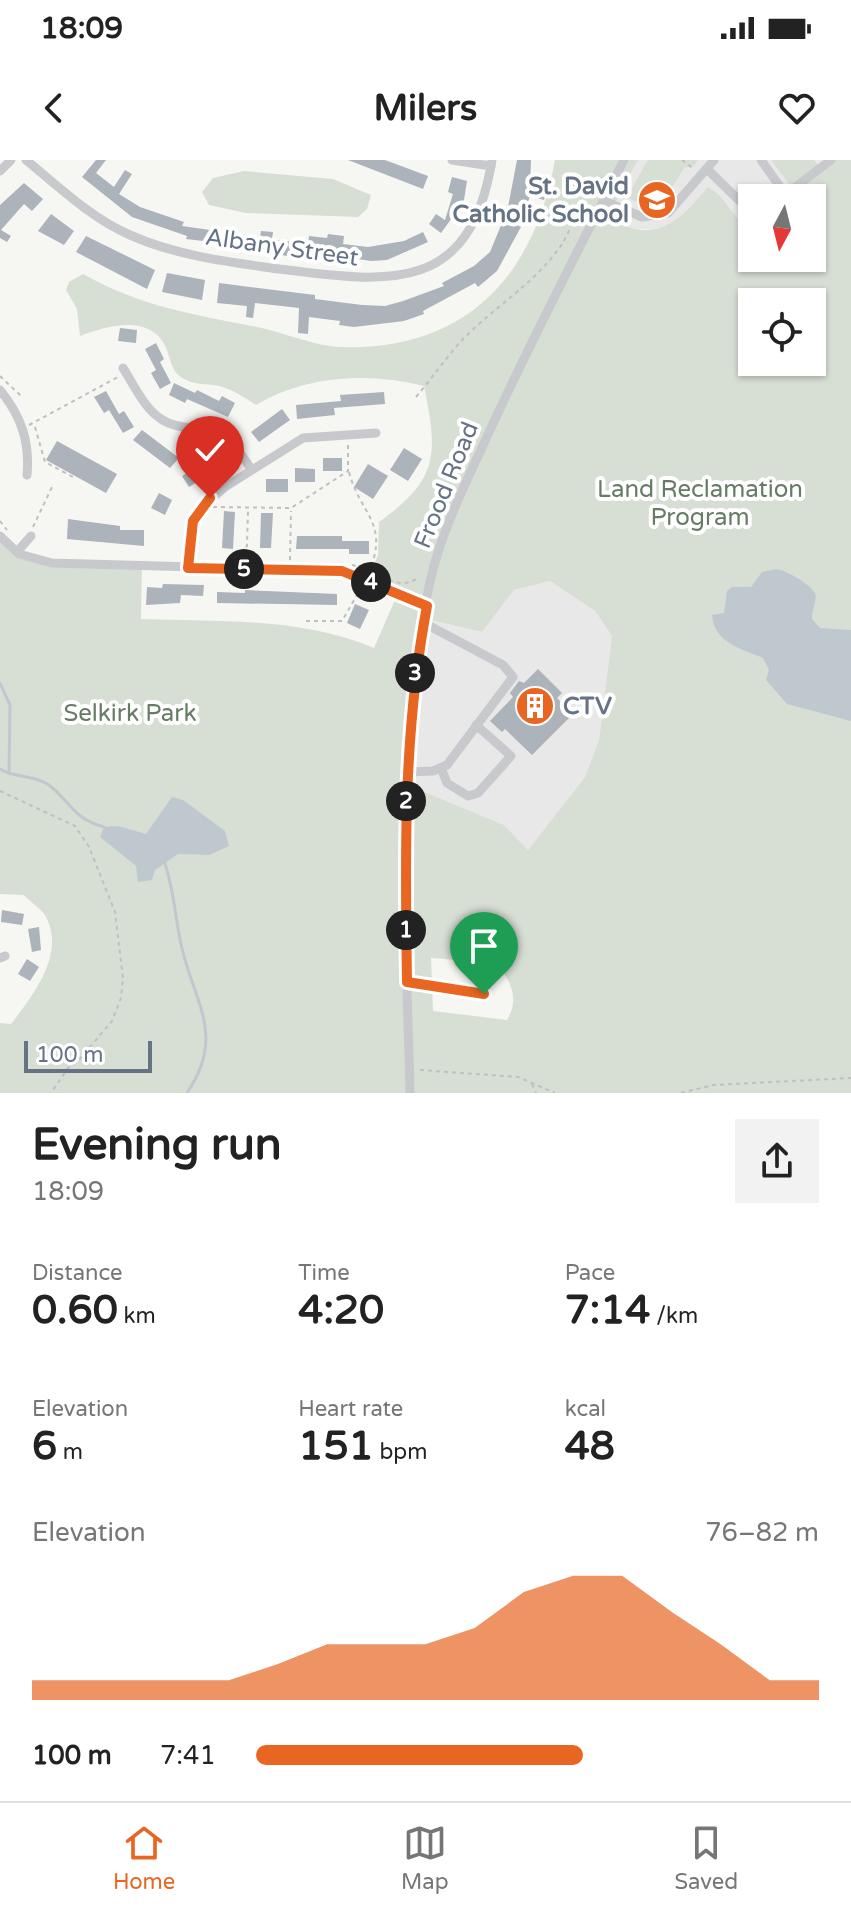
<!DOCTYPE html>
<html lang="en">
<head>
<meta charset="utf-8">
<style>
	:root { --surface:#fff; --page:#f2f2f2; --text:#222; --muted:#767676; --line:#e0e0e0; --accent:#e86622 }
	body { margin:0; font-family:"Varela Round",sans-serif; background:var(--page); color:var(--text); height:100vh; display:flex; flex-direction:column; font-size:30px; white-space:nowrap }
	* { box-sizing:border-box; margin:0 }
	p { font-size:26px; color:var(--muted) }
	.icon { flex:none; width:44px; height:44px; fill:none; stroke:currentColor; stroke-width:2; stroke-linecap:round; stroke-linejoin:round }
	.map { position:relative; height:933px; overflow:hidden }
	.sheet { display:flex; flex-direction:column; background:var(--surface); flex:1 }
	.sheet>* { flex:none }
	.needle { width:52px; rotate:187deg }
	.tools { position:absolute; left:738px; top:24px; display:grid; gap:16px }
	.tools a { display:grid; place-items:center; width:88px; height:88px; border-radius:0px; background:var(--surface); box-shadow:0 2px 6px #0004; font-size:40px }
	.scale { position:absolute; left:24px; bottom:20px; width:128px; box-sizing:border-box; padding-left:8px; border:4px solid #657385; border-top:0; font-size:22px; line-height:28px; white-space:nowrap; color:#657385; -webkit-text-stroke:6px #fff; paint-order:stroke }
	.pin { position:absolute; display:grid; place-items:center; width:68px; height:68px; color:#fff; margin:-82px -34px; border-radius:50% 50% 50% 0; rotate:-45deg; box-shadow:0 0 8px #0007 }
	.pin .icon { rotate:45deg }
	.km { position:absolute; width:40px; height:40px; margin:-20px; border-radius:50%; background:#222; color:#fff; font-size:22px; line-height:40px; text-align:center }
	.round { display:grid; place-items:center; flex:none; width:84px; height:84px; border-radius:0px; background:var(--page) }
	.overview { display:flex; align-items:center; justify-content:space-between; height:136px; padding:0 32px }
	h1 { font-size:44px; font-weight:700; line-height:60px }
	.metrics { display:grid; grid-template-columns:repeat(3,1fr); gap:12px; height:136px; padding:8px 32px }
	.metrics div { display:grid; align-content:center }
	.metrics b { font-size:40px; font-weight:700 }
	.metrics small { font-size:22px; font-weight:400 }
	.metrics p { font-size:22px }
	.chart { height:224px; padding:16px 32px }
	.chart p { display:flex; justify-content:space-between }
	.chart svg { width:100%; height:144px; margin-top:8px; fill:var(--accent); opacity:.7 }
	ul { padding:0 32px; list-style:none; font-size:26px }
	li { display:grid; grid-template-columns:128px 96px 1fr; align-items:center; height:60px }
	li i { height:20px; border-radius:10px; background:var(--accent) }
	.status { display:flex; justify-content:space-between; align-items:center; height:56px; padding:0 40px; background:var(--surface); direction:ltr }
	.status svg { height:22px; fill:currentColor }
	header { display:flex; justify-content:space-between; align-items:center; height:104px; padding:0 32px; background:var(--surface); font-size:36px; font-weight:700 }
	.menu { display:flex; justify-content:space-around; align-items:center; height:112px; border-top:2px solid var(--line); background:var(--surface); font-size:22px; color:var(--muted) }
	.menu a { display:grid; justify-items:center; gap:4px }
	.menu .selected { color:var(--accent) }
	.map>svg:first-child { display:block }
</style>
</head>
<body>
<div class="status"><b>18:09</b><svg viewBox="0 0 49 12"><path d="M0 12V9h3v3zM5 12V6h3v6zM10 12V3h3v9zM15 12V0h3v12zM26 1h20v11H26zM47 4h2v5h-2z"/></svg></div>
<header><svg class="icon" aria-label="back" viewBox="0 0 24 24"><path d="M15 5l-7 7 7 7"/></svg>Milers<svg class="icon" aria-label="heart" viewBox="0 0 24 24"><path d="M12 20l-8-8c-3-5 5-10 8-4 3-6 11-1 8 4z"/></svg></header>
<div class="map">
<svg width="851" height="933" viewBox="0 0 851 933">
	<rect width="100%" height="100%" fill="#f6f7f3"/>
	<!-- built -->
	<g fill="#e7e8e7">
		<path d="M638 0H851L812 38H752V77L708 28 676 63 661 70 630 68 607 58Z"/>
		<path d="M550 421 595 451 612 476 599 580 585 617 528 690 504 665 407 626 410 550 426 459 482 472 514 430Z"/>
	</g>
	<!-- green -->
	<g fill="#d7ded4" fill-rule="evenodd">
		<path d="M555 0H638L607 58C656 84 676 65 708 27L719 35 752 77V98H812V38H798L795 31 835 0H851V933H0V863L11 864C32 837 66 794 46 757 42 749 30 742 24 735L0 734V376L33 400 142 406 141 459C220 462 300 457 374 488L398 433 368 420 378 395 379 362C439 319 438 295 424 226 369 212 306 215 256 245 246 238 234 231 223 227 211 223 197 226 186 220 171 212 172 204 167 190 153 153 108 165 80 176L77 149 66 130 69 122 83 114C142 147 192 154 257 167 282 172 315 186 340 187 464 191 534 118 555 0ZM752 142H812V202H752ZM550 421 595 451 612 476 599 580 585 617 528 690 504 665 407 625 417 506 426 459 482 472 514 430ZM431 798 498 803C511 824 520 838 507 860L433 851Z"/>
		<path d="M648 0H698L694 6 684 8C668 33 660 56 627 37Z"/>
		<path d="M771 0H814L818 5 790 25Z"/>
		<path d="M244 11 333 19 371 35 367 49 358 57 246 53 209 45 202 32 213 18Z"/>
	</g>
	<!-- water -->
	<g fill="#bfc8cf">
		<path d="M776 409C786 410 810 424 815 433 818 439 811 451 812 459L820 468 851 470V561L787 544 766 520 769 510 763 498C742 489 714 483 712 455L724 453 727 431 732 427H751L762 412Z"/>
		<path d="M172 637 183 640 225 671 229 686 209 695 178 694 155 710 152 720 138 722 136 706 100 677 104 667 118 666 146 674Z"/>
	</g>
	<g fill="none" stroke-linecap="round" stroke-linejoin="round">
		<!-- stream -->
		<g stroke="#bfc8cf" stroke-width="3">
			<path d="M0 523 10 545 9 613"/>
			<path d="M0 609C16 619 33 614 49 625 72 643 72 658 104 667"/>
			<path d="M165 704C174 730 175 757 181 784 193 842 227 874 187 933"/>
		</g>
	</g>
	<!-- building -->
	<g fill="#acb3ba">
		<path d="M96 0H106L96 13 114 27 125 10 132 14 119 34 140 47 184 62 182 66 260 77 261 71 273 72 272 79 308 84 309 76 327 78 328 74 344 76 343 84 368 87 404 81 423 72 428 82 387 100 371 101 319 93H298V97L280 95 281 90 186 79 187 76 132 57 82 17Z"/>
		<path d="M348 0H385L428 16 423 29Z"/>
		<path d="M517 0H531L530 28 546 32 544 40 530 36 525 52 508 47Z"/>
		<path d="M452 17 467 21 464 40 459 57 454 55 441 73 429 64 436 54 445 60 453 34 448 32Z"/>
		<path d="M24 23 43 39 32 51 24 44 1 70 11 76 7 82 0 78V45Z"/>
		<path d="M51 54 74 71 64 85 38 71Z"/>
		<path d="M504 58 521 67 497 111 478 127 475 123 423 151 424 154 404 161 354 167 339 165 340 161 309 157 308 174 298 173 299 148 255 143 253 158 246 157 247 146 217 143 219 123 315 135V139L362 145 385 146 403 141 444 126 442 123 474 106 490 92Z"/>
		<path d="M86 76 155 110 147 129 76 92Z"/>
		<path d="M167 113 205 120 202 140 162 132Z"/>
		<path d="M120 168 137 170 136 183 118 181Z"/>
		<path d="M156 183 164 199 160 202 171 223 160 229 151 213 156 210 145 189Z"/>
		<path d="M174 223 195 233 197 230 219 241 222 236 235 243 228 257 187 239 185 243 169 235Z"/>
		<path d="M106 231 119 254 124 251 134 267 123 273 109 250 104 253 94 237Z"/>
		<path d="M384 232 385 244 334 248 335 255 297 259 296 245 341 241 340 235Z"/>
		<path d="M282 249 290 260 259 282 251 272Z"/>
		<path d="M142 270 179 298 170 308 133 280Z"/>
		<path d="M57 281 117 314 106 333 46 300Z"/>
		<path d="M404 288 422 299 408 321 390 310Z"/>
		<rect x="323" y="298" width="19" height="13"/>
		<path d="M368 304 388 316 373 339 354 327Z"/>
		<path d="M199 306 206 316 189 327 182 316Z"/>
		<path d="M295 308 315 309V322H295Z"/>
		<rect x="266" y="319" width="22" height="13"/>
		<path d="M159 333 172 340 165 355 151 348Z"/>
		<path d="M224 351 235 352 233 389 222 388Z"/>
		<path d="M261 353H273L271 388H260Z"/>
		<path d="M68 359 120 366V370H144V386L67 379Z"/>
		<path d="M297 376H342V381H369V394H349V389H296Z"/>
		<path d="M163 424 204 425 203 436 181 435 180 443 146 445 147 427 162 428Z"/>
		<path d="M245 430 337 434V445L217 443V432L245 433Z"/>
		<path d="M355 444 369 450 360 469 347 463Z"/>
		<path d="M538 509 562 533 557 538 573 554 532 595 505 569 502 572 490 561 513 537 510 533 519 521 524 523Z"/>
		<path d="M2 750 24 754 22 765 1 762Z"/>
		<path d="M39 767 41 790 32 792 28 769Z"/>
		<path d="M27 799 39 807 30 821 18 814Z"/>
	</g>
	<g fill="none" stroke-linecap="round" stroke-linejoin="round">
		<!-- path -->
		<g stroke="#bec0c2" stroke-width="2" stroke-dasharray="4 4" stroke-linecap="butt">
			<path d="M682 0 694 9"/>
			<path d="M0 216 21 236"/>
			<path d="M416 237C432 218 446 198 462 180 494 147 533 125 560 87 574 68 582 24 605 17"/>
			<path d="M29 265 118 217"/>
			<path d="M35 267 45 302 73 317"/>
			<path d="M349 312C359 352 389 363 370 409"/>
			<path d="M213 347 291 348 348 311V284"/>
			<path d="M0 361 7 370"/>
			<path d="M33 367 52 327"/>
			<path d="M235 399 247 386 248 350"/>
			<path d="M290 400 291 351"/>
			<path d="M352 405C373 410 402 435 419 416"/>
			<path d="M306 461H342L361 428"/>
			<path d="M0 631 75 666 89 687 115 752 123 818 121 838 112 861 78 901 68 908 51 933"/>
			<path d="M420 910 518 917 555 933"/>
			<path d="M532 924 536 933"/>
			<path d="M681 933 713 925 851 918"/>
		</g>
		<!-- minor -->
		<g stroke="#c7c9cd" stroke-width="9">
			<path d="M26 0C59 27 91 58 130 75 177 96 229 102 279 109 390 123 470 135 492 0"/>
			<path d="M452 0 491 6"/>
			<path d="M761 0 788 38"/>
			<path d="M707 9 752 53"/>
			<path d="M0 11 11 0"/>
			<path d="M786 34 831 0"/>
			<path d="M604 41 642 57 668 53 714 0"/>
			<path d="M123 208C134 225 144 248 161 259 180 272 204 264 222 275 235 283 243 297 251 309"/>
			<path d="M0 230C21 256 30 281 27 315"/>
			<path d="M0 376 19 394 52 403 342 411 427 446"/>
			<path d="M17 392 31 376"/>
			<path d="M188 408 193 361 201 347 225 327 303 278 376 273"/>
			<path d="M441 608 447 623 468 636 478 633 511 596 476 565"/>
			<path d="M407 612 433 611 447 605 513 517 503 505 424 463"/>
			<path d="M0 798 5 796"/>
			<path d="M407 822 484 834"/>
			<path d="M410 933C406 763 393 589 430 422 441 372 464 327 485 281 528 186 577 93 624 0"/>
		</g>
	</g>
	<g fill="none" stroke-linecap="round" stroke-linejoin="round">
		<!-- route casing -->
		<g stroke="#fff" stroke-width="16">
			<path id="route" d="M210 338 193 361 188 408 342 411 427 446C403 573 405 694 407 822L484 834"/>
		</g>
		<!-- route -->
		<use href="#route" stroke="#e86622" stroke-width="10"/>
	</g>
	<!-- icons -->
	<defs>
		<g id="school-disc" transform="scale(2)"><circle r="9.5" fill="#e86622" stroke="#fff"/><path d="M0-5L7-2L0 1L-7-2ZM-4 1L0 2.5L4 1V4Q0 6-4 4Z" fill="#fff"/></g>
		<g id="building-disc" transform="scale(2)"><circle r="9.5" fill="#e86622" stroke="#fff"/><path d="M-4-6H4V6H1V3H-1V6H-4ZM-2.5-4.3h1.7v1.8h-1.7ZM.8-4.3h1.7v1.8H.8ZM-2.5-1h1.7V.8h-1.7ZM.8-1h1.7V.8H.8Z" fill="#fff"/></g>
	</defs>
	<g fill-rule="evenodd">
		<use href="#school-disc" x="657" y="40"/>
		<use href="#building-disc" x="535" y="546"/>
	</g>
	<g text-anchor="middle" stroke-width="8" stroke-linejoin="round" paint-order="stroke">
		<!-- poi labels -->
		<g font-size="24" font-weight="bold" fill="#657385" stroke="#fff" text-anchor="end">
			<text x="629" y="34">St. David<tspan x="629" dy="28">Catholic School</tspan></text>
			<text x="563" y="554" text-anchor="start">CTV</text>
		</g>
		<!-- street labels -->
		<g font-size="24" fill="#657385" stroke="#fff">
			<text transform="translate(282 87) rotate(8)" y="8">Albany Street</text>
			<text transform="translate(446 325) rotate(-68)" y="8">Frood Road</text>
		</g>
		<!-- park labels -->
		<g font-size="24" fill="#667c64" stroke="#fff">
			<text x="700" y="337">Land Reclamation<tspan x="700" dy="28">Program</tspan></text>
			<text x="130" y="561">Selkirk Park</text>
		</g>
	</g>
</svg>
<div class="tools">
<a><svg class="needle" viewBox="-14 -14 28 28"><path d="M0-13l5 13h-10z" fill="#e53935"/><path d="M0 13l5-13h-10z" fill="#767676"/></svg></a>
<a><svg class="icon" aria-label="locate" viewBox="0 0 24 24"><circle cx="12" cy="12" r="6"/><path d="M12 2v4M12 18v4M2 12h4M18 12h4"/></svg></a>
</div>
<div class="scale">100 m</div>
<div class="pin" style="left:484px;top:834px;background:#1e9e55"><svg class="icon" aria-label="arrive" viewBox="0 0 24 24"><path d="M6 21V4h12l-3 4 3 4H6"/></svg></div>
<div class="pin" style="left:210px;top:338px;background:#d93025"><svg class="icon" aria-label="check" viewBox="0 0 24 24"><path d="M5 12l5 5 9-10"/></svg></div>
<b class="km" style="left:406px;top:770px">1</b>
<b class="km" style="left:406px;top:641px">2</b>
<b class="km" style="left:415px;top:513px">3</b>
<b class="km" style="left:371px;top:422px">4</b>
<b class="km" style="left:244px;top:409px">5</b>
</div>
<section class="sheet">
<div class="overview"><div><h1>Evening run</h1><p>18:09</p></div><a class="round"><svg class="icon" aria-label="share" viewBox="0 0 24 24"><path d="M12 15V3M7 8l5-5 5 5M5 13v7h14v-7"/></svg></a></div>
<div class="metrics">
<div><p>Distance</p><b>0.60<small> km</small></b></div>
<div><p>Time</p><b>4:20</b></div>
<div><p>Pace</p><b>7:14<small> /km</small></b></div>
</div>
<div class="metrics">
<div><p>Elevation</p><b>6<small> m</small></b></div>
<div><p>Heart rate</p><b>151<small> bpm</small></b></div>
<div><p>kcal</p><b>48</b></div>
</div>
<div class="chart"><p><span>Elevation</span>76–82 m</p>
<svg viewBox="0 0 160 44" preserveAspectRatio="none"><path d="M0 44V38L10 38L20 38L30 38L40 38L50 33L60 27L70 27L80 27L90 22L100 11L110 6L120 6L130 17L140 27L150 38L160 38V44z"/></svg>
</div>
<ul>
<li><b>100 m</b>7:41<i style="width:58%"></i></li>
</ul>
</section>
<nav class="menu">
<a class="selected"><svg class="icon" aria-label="home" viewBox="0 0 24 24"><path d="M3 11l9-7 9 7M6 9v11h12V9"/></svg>Home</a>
<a><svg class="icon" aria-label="map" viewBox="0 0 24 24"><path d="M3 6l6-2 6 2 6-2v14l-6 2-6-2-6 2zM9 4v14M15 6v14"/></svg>Map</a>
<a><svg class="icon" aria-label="saved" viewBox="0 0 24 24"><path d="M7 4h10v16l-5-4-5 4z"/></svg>Saved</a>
</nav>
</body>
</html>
